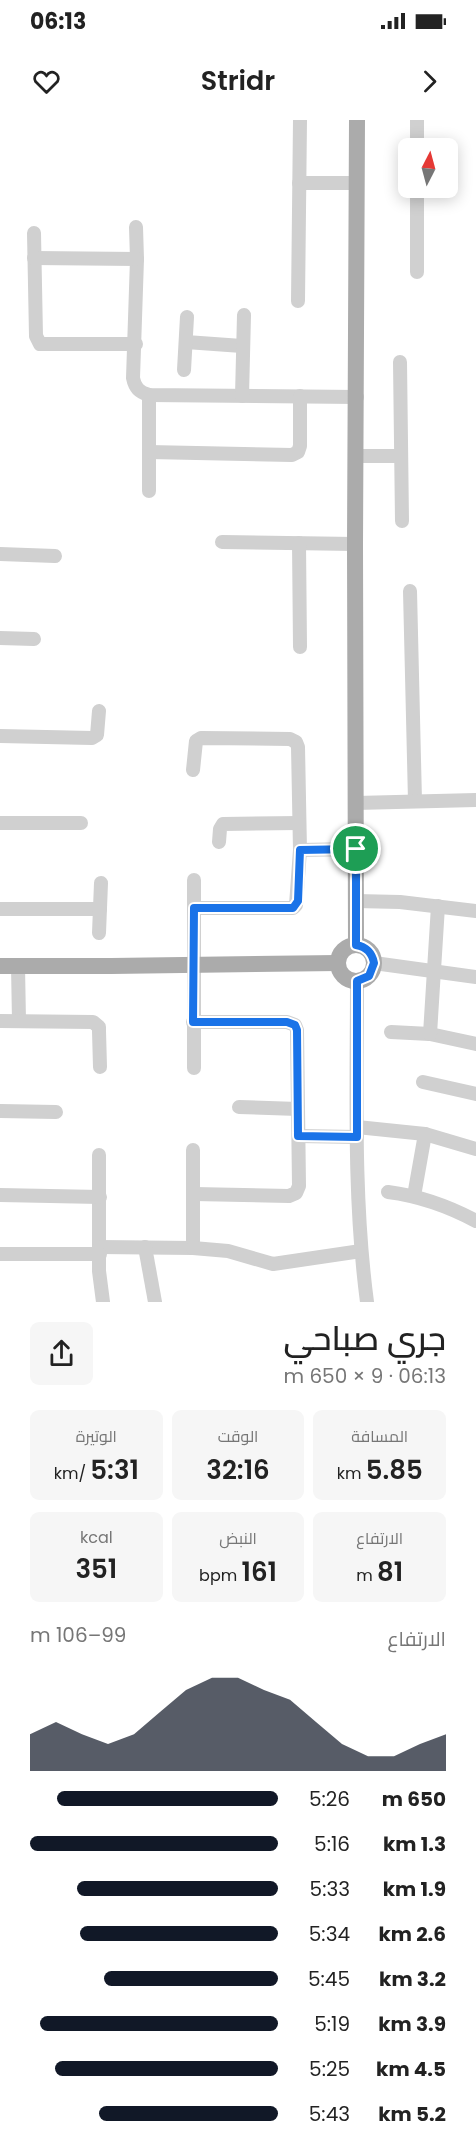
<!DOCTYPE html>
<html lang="ar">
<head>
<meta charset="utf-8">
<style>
	:root { --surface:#fff; --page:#f6f6f6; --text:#222; --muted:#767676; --accent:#111827 }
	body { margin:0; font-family:Poppins,Cairo,sans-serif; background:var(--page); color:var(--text); direction:rtl; height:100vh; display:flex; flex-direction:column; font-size:22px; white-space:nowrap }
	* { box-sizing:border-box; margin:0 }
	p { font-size:20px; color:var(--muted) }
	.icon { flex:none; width:33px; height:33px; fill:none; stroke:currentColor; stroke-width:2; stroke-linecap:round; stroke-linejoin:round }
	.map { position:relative; height:1182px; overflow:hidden; direction:ltr }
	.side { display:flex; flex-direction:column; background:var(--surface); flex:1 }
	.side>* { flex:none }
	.needle { width:39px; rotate:6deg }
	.tools { position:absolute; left:398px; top:18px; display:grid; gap:12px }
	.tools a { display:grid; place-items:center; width:60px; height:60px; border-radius:9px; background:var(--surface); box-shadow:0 3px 15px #0003; font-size:30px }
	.pin { position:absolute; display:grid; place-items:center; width:51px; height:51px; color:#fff; margin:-26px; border:3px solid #fff; border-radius:50%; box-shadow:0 2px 6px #0007 }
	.round { display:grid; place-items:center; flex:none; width:63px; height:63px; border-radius:9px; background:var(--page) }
	.head { display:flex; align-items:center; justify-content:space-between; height:102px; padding:0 30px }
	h1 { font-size:33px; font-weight:600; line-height:45px }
	.stats { display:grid; grid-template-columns:repeat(3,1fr); gap:9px; height:102px; padding:6px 30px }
	.stats div { display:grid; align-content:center; border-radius:9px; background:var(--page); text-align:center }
	.stats b { font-size:26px; font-weight:600 }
	.stats small { font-size:16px; font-weight:400 }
	.stats p { font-size:16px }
	.chart { height:168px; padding:12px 30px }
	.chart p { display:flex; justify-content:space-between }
	.chart svg { width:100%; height:108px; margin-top:6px; fill:var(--accent); opacity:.7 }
	ul { padding:0 30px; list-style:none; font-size:20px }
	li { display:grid; grid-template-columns:96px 72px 1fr; align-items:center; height:45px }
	li i { height:15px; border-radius:8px; background:var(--accent) }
	.status { display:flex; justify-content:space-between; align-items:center; height:42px; padding:0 30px; background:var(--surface); direction:ltr }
	.status svg { height:16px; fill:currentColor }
	header { display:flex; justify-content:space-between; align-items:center; height:78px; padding:0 30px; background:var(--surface); font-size:27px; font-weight:600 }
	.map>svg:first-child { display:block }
</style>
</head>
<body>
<div class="status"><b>06:13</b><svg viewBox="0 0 49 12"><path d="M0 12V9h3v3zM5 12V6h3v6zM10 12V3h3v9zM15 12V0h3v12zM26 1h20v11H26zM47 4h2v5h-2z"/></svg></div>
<header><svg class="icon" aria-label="forward" viewBox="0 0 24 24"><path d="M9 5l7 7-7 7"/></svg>Stridr<svg class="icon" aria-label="heart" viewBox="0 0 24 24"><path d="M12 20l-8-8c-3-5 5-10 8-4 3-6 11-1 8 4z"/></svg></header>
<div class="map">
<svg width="476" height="1182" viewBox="0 0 476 1182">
	<rect width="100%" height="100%" fill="#fff"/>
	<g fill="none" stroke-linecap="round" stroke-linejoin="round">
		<!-- minor -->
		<g stroke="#d0d0d0" stroke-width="14">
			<path d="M417 28V0"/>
			<path d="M299 63H357"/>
			<path d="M136 107 137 139 133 258C135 268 139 272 149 275L357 277"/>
			<path d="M34 113 36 216 40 224H136"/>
			<path d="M34 138 137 139"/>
			<path d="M417 152V68"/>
			<path d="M298 181 300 0"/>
			<path d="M186 222 242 226"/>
			<path d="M400 242 402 401"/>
			<path d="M184 250 187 197"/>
			<path d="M149 275V371"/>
			<path d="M242 276 244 195"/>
			<path d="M149 332 292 335 298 332 300 326V276"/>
			<path d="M356 336H401"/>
			<path d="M222 422 355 424"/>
			<path d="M299 423 300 527"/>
			<path d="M0 434 55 436"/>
			<path d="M410 471 415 681"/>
			<path d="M0 518 34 519"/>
			<path d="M0 616 92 618 97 615 99 591"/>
			<path d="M193 650 196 621 201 618 290 619 296 622 298 627 300 730 296 785 293 788H194"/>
			<path d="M356 683 476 680"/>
			<path d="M0 703H81"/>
			<path d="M219 722 220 709 223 704 299 703"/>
			<path d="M300 730 356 729"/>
			<path d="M194 760V948"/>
			<path d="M356 781 400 782 476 791"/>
			<path d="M0 789H100"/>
			<path d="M99 813 101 763"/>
			<path d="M374 843 476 857"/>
			<path d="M18 846 19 901"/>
			<path d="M357 861C357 968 353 1076 367 1182"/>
			<path d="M0 901 93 902 99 907V911L100 947"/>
			<path d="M193 902H287L295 905 297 910 299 1066 296 1073 289 1076 194 1074"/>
			<path d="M391 912 430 914 476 924"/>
			<path d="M430 914 438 786"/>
			<path d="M423 962 476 974"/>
			<path d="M239 987 298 989"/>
			<path d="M0 991 56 992"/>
			<path d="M357 1007 425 1014 476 1029"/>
			<path d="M299 1016 357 1017"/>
			<path d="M99 1035V1151L103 1182"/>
			<path d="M388 1072C420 1076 448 1086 476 1101"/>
			<path d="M0 1075 100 1077"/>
			<path d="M414 1076 425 1014"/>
			<path d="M100 1127 193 1128V1030"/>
			<path d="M145 1127 155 1182"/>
			<path d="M193 1128 228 1131 273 1144 361 1131"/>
			<path d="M0 1134H100"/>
		</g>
		<!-- major -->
		<g stroke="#ababab" stroke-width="16">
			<path d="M356 825 355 424 357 0"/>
			<circle cx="356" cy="843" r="18"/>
			<path d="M0 846H111L338 843"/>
		</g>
	</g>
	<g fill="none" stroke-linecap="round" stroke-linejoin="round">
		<!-- route casing -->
		<g stroke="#fff" stroke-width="12">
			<path id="route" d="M356 729V825C367 827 372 833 374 843L369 856 357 861V1017L298 1016 297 910 295 905 287 902H193L194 788H293L298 781 300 730Z"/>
		</g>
		<!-- route -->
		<use href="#route" stroke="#1a73e8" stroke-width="8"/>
	</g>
</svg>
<div class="tools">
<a><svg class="needle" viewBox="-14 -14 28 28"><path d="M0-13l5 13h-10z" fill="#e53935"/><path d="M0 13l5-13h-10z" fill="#767676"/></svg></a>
</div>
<div class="pin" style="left:356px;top:729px;background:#1e9e55"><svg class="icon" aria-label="arrive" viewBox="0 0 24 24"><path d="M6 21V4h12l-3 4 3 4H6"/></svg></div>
</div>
<section class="side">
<div class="head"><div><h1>جري صباحي</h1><p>06:13 · 9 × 650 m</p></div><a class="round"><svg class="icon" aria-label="share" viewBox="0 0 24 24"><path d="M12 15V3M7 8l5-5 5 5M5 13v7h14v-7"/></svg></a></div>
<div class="stats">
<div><p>المسافة</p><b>5.85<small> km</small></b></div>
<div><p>الوقت</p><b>32:16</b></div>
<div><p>الوتيرة</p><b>5:31<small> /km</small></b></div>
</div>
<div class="stats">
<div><p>الارتفاع</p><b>81<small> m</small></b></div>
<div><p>النبض</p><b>161<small> bpm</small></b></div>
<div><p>kcal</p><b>351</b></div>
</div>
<div class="chart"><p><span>الارتفاع</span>99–106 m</p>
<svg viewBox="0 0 160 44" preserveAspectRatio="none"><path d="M0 44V29L10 24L20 29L30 33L40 29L50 20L60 11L70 6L80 6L90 11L100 15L110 24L120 33L130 38L140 38L150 33L160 29V44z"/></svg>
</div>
<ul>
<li><b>650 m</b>5:26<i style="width:89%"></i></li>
<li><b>1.3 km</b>5:16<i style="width:100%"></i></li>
<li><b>1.9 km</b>5:33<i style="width:81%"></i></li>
<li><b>2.6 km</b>5:34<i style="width:80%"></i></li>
<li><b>3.2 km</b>5:45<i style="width:70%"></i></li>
<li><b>3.9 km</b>5:19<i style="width:96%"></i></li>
<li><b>4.5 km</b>5:25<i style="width:90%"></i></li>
<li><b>5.2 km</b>5:43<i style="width:72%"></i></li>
</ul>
</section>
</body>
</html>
